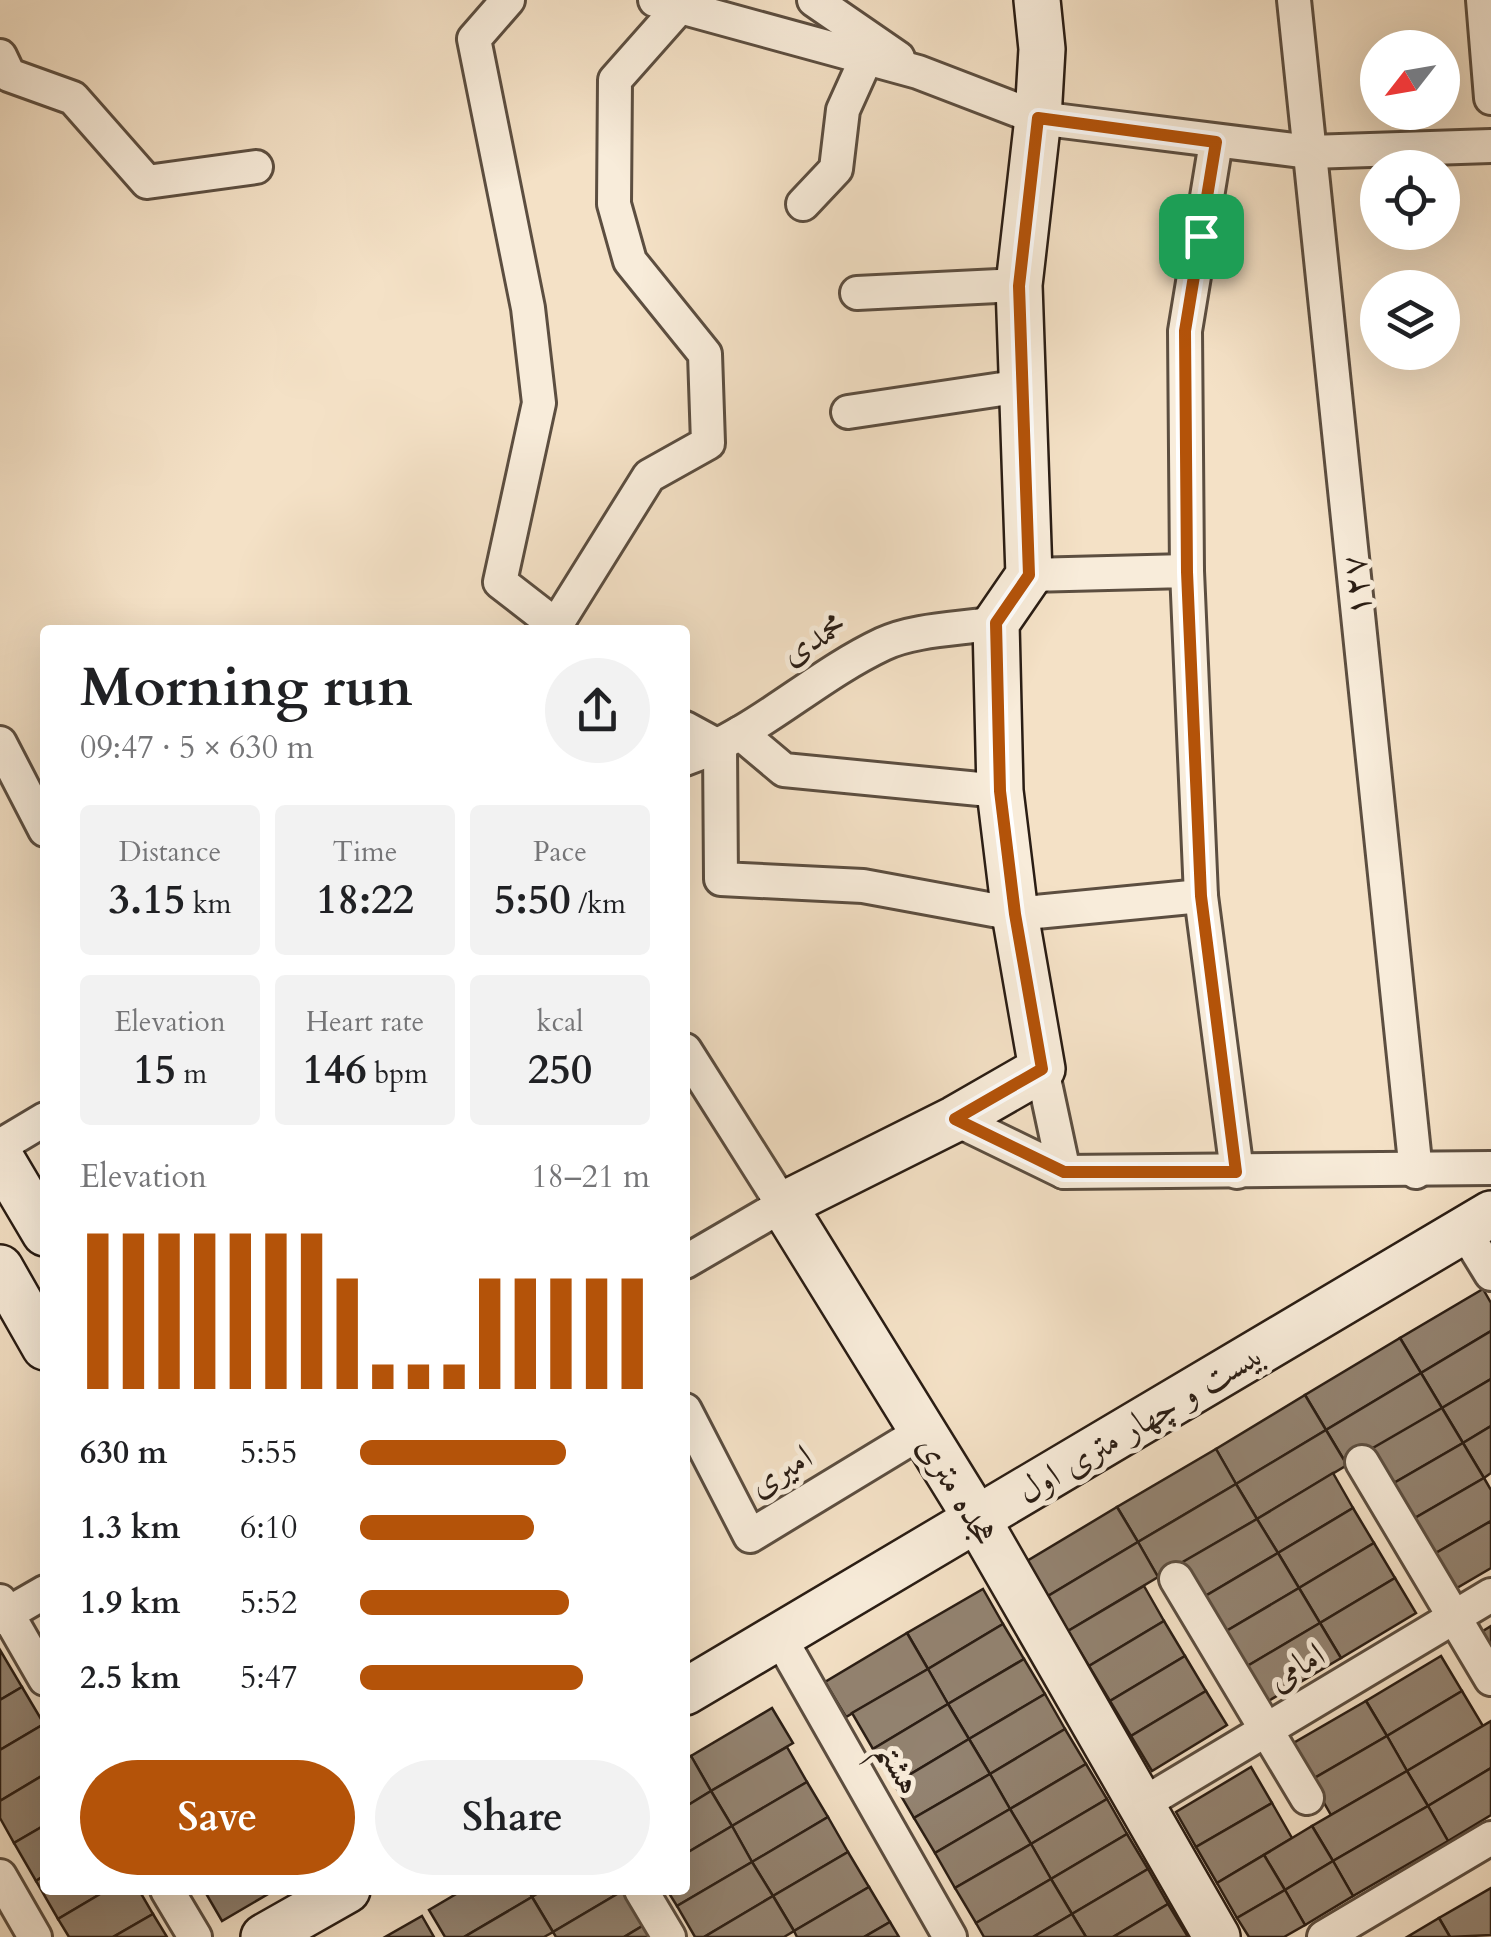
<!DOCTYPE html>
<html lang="en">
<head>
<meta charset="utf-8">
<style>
	:root { --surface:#fff; --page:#f2f2f2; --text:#202124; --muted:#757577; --accent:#b45309 }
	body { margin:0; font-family:Cardo,Amiri,serif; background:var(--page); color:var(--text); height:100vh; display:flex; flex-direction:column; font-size:38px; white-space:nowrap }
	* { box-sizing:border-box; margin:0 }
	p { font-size:32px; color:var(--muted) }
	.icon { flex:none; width:55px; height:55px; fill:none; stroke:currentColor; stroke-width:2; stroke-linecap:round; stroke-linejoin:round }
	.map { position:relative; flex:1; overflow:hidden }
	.sheet { position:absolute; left:40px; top:625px; width:650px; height:1270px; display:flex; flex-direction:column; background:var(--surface); border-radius:10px; box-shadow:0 10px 40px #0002 }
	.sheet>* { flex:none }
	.needle { width:65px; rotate:239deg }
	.tools { position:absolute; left:1360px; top:30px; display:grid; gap:20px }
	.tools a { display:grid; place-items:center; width:100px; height:100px; border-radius:50%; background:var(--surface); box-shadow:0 10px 40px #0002; font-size:50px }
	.pin { position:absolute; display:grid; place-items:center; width:85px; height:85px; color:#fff; margin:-42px; border-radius:20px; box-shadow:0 5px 15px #0006 }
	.round { display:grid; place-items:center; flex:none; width:105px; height:105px; border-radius:52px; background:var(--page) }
	.overview { display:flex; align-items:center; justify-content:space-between; height:170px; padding:0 40px }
	h1 { font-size:55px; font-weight:700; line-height:75px }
	.stats { display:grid; grid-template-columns:repeat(3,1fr); gap:15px; height:170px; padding:10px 40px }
	.stats div { display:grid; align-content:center; border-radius:10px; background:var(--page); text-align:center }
	.stats b { font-size:42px; font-weight:700 }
	.stats small { font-size:28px; font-weight:400 }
	.stats p { font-size:28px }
	.chart { height:280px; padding:20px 40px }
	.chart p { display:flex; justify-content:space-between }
	.chart svg { width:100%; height:180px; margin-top:10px; stroke:var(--accent); stroke-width:6 }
	.cta { display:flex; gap:20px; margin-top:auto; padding:20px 40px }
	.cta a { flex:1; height:115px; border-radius:60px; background:var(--accent); color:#fff; font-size:40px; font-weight:700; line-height:115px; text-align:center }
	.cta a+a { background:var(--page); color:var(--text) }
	ul { padding:0 40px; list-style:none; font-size:32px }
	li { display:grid; grid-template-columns:160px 120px 1fr; align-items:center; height:75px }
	li i { height:25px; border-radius:12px; background:var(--accent) }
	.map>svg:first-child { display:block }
</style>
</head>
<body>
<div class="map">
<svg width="1491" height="1937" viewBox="0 0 1491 1937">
	<rect width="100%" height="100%" fill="#f4e1c6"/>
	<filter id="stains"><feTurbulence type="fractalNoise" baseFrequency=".002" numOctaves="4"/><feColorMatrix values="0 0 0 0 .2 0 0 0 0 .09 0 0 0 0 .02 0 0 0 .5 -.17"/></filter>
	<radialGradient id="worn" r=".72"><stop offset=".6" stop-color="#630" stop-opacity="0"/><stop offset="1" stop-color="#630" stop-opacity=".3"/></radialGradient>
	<!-- building -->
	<g fill="#938371" stroke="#2a1d14" stroke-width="2.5">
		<path d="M1483 1289 1491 1303V1331L1421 1373 1400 1338Z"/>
		<path d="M1491 1331V1379L1442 1408 1421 1373Z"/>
		<path d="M1400 1338 1421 1373 1326 1430 1305 1395Z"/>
		<path d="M1421 1373 1442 1408 1347 1465 1326 1430Z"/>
		<path d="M1491 1379V1426L1463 1443 1442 1408Z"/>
		<path d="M1305 1395 1326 1430 1236 1484 1216 1449Z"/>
		<path d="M1442 1408 1463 1443 1387 1487 1366 1452Z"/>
		<path d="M1491 1426V1473L1484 1478 1463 1443Z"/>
		<path d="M1326 1430 1347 1465 1257 1519 1236 1484Z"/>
		<path d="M1463 1443 1484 1478 1408 1522 1387 1487Z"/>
		<path d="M1216 1449 1236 1484 1138 1542 1117 1507Z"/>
		<path d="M1333 1473 1353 1508 1278 1553 1257 1519Z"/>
		<path d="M1484 1478 1491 1490V1521L1429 1557 1408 1522Z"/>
		<path d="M1236 1484 1257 1519 1158 1577 1138 1542Z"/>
		<path d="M1117 1507 1138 1542 1048 1596 1027 1561Z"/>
		<path d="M1353 1508 1374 1543 1299 1588 1278 1553Z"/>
		<path d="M1257 1519 1278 1553 1202 1598 1181 1563Z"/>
		<path d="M1491 1521V1568L1450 1592 1429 1557Z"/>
		<path d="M1138 1542 1158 1577 1068 1631 1048 1596Z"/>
		<path d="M1374 1543 1395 1578 1320 1623 1299 1588Z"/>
		<path d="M1278 1553 1299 1588 1223 1633 1202 1598Z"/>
		<path d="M1395 1578 1416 1613 1341 1658 1320 1623Z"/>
		<path d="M1144 1586 1164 1621 1089 1666 1068 1631Z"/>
		<path d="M1299 1588 1320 1623 1244 1668 1223 1633Z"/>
		<path d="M983 1589 1003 1624 928 1669 907 1633Z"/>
		<path d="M1164 1621 1185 1656 1110 1701 1089 1666Z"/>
		<path d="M1320 1623 1341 1658 1265 1703 1244 1668Z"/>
		<path d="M1003 1624 1024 1659 948 1704 928 1669Z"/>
		<path d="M1491 1626V1661L1475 1636Z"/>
		<path d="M907 1633 928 1669 846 1717 825 1682Z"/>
		<path d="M0 1650 22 1687 0 1700Z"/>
		<path d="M1185 1656 1206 1691 1131 1736 1110 1701Z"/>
		<path d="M1441 1656 1462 1691 1387 1736 1366 1701Z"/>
		<path d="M1024 1659 1045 1694 969 1739 948 1704Z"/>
		<path d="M928 1669 948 1704 873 1749 852 1713Z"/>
		<path d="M22 1687 44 1724 0 1750V1700Z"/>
		<path d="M1206 1691 1227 1725 1152 1771 1131 1736Z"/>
		<path d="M1462 1691 1483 1726 1407 1771 1387 1736Z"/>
		<path d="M1045 1694 1065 1729 990 1774 969 1739Z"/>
		<path d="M1366 1701 1387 1736 1311 1780 1290 1745Z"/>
		<path d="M948 1704 969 1739 894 1784 873 1749Z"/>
		<path d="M772 1708 793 1743 711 1791 691 1756Z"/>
		<path d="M1491 1721V1768L1428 1806 1407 1771Z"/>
		<path d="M44 1724 45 1774 0 1801V1750Z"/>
		<path d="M1065 1729 1086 1764 1010 1809 990 1774Z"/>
		<path d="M1387 1736 1407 1771 1331 1815 1311 1780Z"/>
		<path d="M969 1739 990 1774 914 1818 894 1784Z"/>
		<path d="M787 1747 807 1782 732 1826 711 1791Z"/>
		<path d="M691 1756 711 1791 685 1807V1759Z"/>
		<path d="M1086 1764 1107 1799 1031 1844 1010 1809Z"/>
		<path d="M1251 1767 1272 1803 1196 1847 1176 1812Z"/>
		<path d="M1491 1768V1815L1448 1841 1428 1806Z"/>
		<path d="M1407 1771 1428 1806 1333 1861 1312 1826Z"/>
		<path d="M45 1774V1825L14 1843 0 1818V1801Z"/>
		<path d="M990 1774 1010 1809 935 1853 914 1818Z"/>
		<path d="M807 1782 828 1817 752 1862 732 1826Z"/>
		<path d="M711 1791 732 1826 685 1854V1807Z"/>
		<path d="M1107 1799 1127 1834 1051 1879 1031 1844Z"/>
		<path d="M1272 1803 1292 1838 1217 1883 1196 1847Z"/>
		<path d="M1428 1806 1448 1841 1353 1896 1333 1861Z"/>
		<path d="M1010 1809 1031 1844 955 1888 935 1853Z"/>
		<path d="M828 1817 848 1852 773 1896 752 1862Z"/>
		<path d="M45 1825V1875L36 1881 14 1843Z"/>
		<path d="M732 1826 752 1862 677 1906 667 1890H685V1854Z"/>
		<path d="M1312 1826 1333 1861 1285 1890 1264 1855Z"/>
		<path d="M1127 1834 1148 1869 1072 1914 1051 1879Z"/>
		<path d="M1031 1844 1051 1879 976 1923 955 1888Z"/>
		<path d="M848 1852 869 1887 794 1931 773 1896Z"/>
		<path d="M1264 1855 1285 1890 1237 1918 1217 1883Z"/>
		<path d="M1333 1861 1353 1896 1305 1925 1285 1890Z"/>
		<path d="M752 1862 773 1896 704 1937H695L677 1906Z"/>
		<path d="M1148 1869 1168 1904 1113 1937H1086L1072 1914Z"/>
		<path d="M45 1875V1890H107L58 1919 36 1881Z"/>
		<path d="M1051 1879 1072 1914 1033 1937H984L976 1923Z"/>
		<path d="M869 1887 890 1922 864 1937H797L794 1931Z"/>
		<path d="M1491 1888V1935L1450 1937 1439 1918Z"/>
		<path d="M107 1890H139L153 1914 113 1937H69L58 1919Z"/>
		<path d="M204 1890H275L222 1921Z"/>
		<path d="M463 1890H528L532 1897 464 1937H445L429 1910Z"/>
		<path d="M543 1890H624L553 1932 532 1897Z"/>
		<path d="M624 1890H630L649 1922 624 1937H556L553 1932Z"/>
		<path d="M1285 1890 1305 1925 1284 1937H1249L1237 1918Z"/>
		<path d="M773 1896 794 1931 784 1937H704Z"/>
		<path d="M532 1897 553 1932 544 1937H464Z"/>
		<path d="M1168 1904 1188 1937H1113Z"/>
		<path d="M153 1914 167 1937H113Z"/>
		<path d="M1072 1914 1086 1937H1033Z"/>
		<path d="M422 1916 434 1937H385Z"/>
		<path d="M1439 1918 1450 1937H1407Z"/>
		<path d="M649 1922 658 1937H624Z"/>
		<path d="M890 1922 899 1937H864Z"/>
	</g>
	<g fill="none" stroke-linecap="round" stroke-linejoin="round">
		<!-- street casing -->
		<g stroke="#5c4e40" stroke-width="38">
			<g id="street">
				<path d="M508 0 474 39 528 308 539 403 500 582 558 627"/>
				<path d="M655 0 918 72 1038 118 1310 152 1491 146"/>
				<path d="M814 0 898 58"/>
				<path d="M1294 0 1416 1172"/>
				<path d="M1483 0 1491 98"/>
				<path d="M0 56 9 75 73 98 147 182 256 167"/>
				<path d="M803 204 836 169 843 110 866 59"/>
				<path d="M857 293 1019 285"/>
				<path d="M848 412 1022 386"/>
				<path d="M1187 571 1185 331 1216 142"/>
				<path d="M1029 575 1187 571 1201 896 1237 1172"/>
				<path d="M553 630 649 476 708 443 705 354 630 261 614 204 615 80 677 10"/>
				<path d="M685 728 720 747 721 879 863 886 1015 914 1201 896"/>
				<path d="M740 733 784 770 1000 791"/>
				<path d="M0 743 45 830"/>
				<path d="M685 759C757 734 813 677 883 644 915 629 961 629 996 623"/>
				<path d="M685 1050 783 1205 685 1262"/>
				<path d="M955 1119 1064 1172 1042 1069"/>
				<path d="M0 1146 45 1119"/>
				<path d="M1064 1172 1491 1168"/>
				<path d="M1464 1230 1491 1274"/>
				<path d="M685 1410 750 1536 923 1431"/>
				<path d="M1362 1462 1491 1679"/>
				<path d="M1176 1579 1307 1798"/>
				<path d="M0 1601 45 1679"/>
				<path d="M0 1618 45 1592"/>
				<path d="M779 1636 950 1937"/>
				<path d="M1141 1805 1491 1595"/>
				<path d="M0 1876 35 1937"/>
				<path d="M167 1890 195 1937"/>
				<path d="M641 1890 669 1937"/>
				<path d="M1324 1937 1491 1838"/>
			</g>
		</g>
		<!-- secondary casing -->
		<g stroke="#2a1d14" stroke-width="50">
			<g id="secondary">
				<path d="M1037 0 1042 49 1038 118 1019 285 1029 575 996 623 1000 791 1015 914 1042 1069 955 1119 783 1205 977 1519 1217 1937"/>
				<path d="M0 1157 45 1233"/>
				<path d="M0 1268 45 1347"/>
				<path d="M685 1692 1491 1214"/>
				<path d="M264 1937 347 1890"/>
			</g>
		</g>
		<!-- street -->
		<use href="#street" stroke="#f8ecda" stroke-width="32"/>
		<!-- secondary -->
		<use href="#secondary" stroke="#f8ecda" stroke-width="45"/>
	</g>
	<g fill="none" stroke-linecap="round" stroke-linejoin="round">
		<!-- route casing -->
		<g stroke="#fff" stroke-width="20">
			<path id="route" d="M1038 118 1216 142 1185 331 1187 572 1201 896 1236 1172H1064L955 1119 1042 1069 1015 914 1000 791 996 623 1029 575 1019 286Z"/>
		</g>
		<!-- route -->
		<use href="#route" stroke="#b45309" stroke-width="12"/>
	</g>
	<g text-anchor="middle" stroke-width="10" stroke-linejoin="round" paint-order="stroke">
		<!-- street labels -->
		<g font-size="35" fill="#2a1d14" stroke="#f8ecda">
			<text transform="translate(1355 586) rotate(-96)" y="12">۱۲۷</text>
			<text transform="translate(813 638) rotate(-30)" y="12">محمدی</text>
			<text transform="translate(1140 1422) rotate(-31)" y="12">بیست و چهار متری اول</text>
			<text transform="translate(780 1470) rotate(-31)" y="12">امیری</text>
			<text transform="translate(958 1490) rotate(59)" y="12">هجده متری</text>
			<text transform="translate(1296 1666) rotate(-31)" y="12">امامی</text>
			<text transform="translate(900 1767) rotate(60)" y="12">هشتم</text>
		</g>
	</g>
	<rect width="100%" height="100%" filter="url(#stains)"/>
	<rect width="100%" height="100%" fill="url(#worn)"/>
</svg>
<div class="tools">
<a><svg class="needle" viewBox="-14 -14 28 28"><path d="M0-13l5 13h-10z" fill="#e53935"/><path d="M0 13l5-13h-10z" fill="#757577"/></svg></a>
<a><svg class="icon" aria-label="locate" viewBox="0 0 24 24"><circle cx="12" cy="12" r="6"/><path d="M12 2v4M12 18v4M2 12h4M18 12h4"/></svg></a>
<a><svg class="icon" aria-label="layers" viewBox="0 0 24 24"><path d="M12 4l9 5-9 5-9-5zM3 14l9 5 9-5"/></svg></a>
</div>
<div class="pin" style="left:1201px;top:236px;background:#1e9e55"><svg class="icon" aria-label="arrive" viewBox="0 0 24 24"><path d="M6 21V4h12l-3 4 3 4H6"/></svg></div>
<section class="sheet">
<div class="overview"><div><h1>Morning run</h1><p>09:47 · 5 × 630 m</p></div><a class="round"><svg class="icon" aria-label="share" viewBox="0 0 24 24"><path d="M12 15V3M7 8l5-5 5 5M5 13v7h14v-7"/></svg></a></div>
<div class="stats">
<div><p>Distance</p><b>3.15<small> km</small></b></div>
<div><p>Time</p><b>18:22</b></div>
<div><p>Pace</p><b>5:50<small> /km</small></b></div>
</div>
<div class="stats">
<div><p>Elevation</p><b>15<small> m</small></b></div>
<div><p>Heart rate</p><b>146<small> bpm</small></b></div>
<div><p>kcal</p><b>250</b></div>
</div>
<div class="chart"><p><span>Elevation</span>18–21 m</p>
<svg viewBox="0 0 160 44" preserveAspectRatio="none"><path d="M5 44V6M15 44V6M25 44V6M35 44V6M45 44V6M55 44V6M65 44V6M75 44V17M85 44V38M95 44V38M105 44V38M115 44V17M125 44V17M135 44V17M145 44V17M155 44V17"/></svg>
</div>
<ul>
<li><b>630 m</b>5:55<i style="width:71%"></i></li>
<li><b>1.3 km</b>6:10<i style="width:60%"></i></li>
<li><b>1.9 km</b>5:52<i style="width:72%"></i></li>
<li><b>2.5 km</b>5:47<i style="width:77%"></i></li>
</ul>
<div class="cta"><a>Save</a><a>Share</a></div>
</section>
</div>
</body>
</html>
